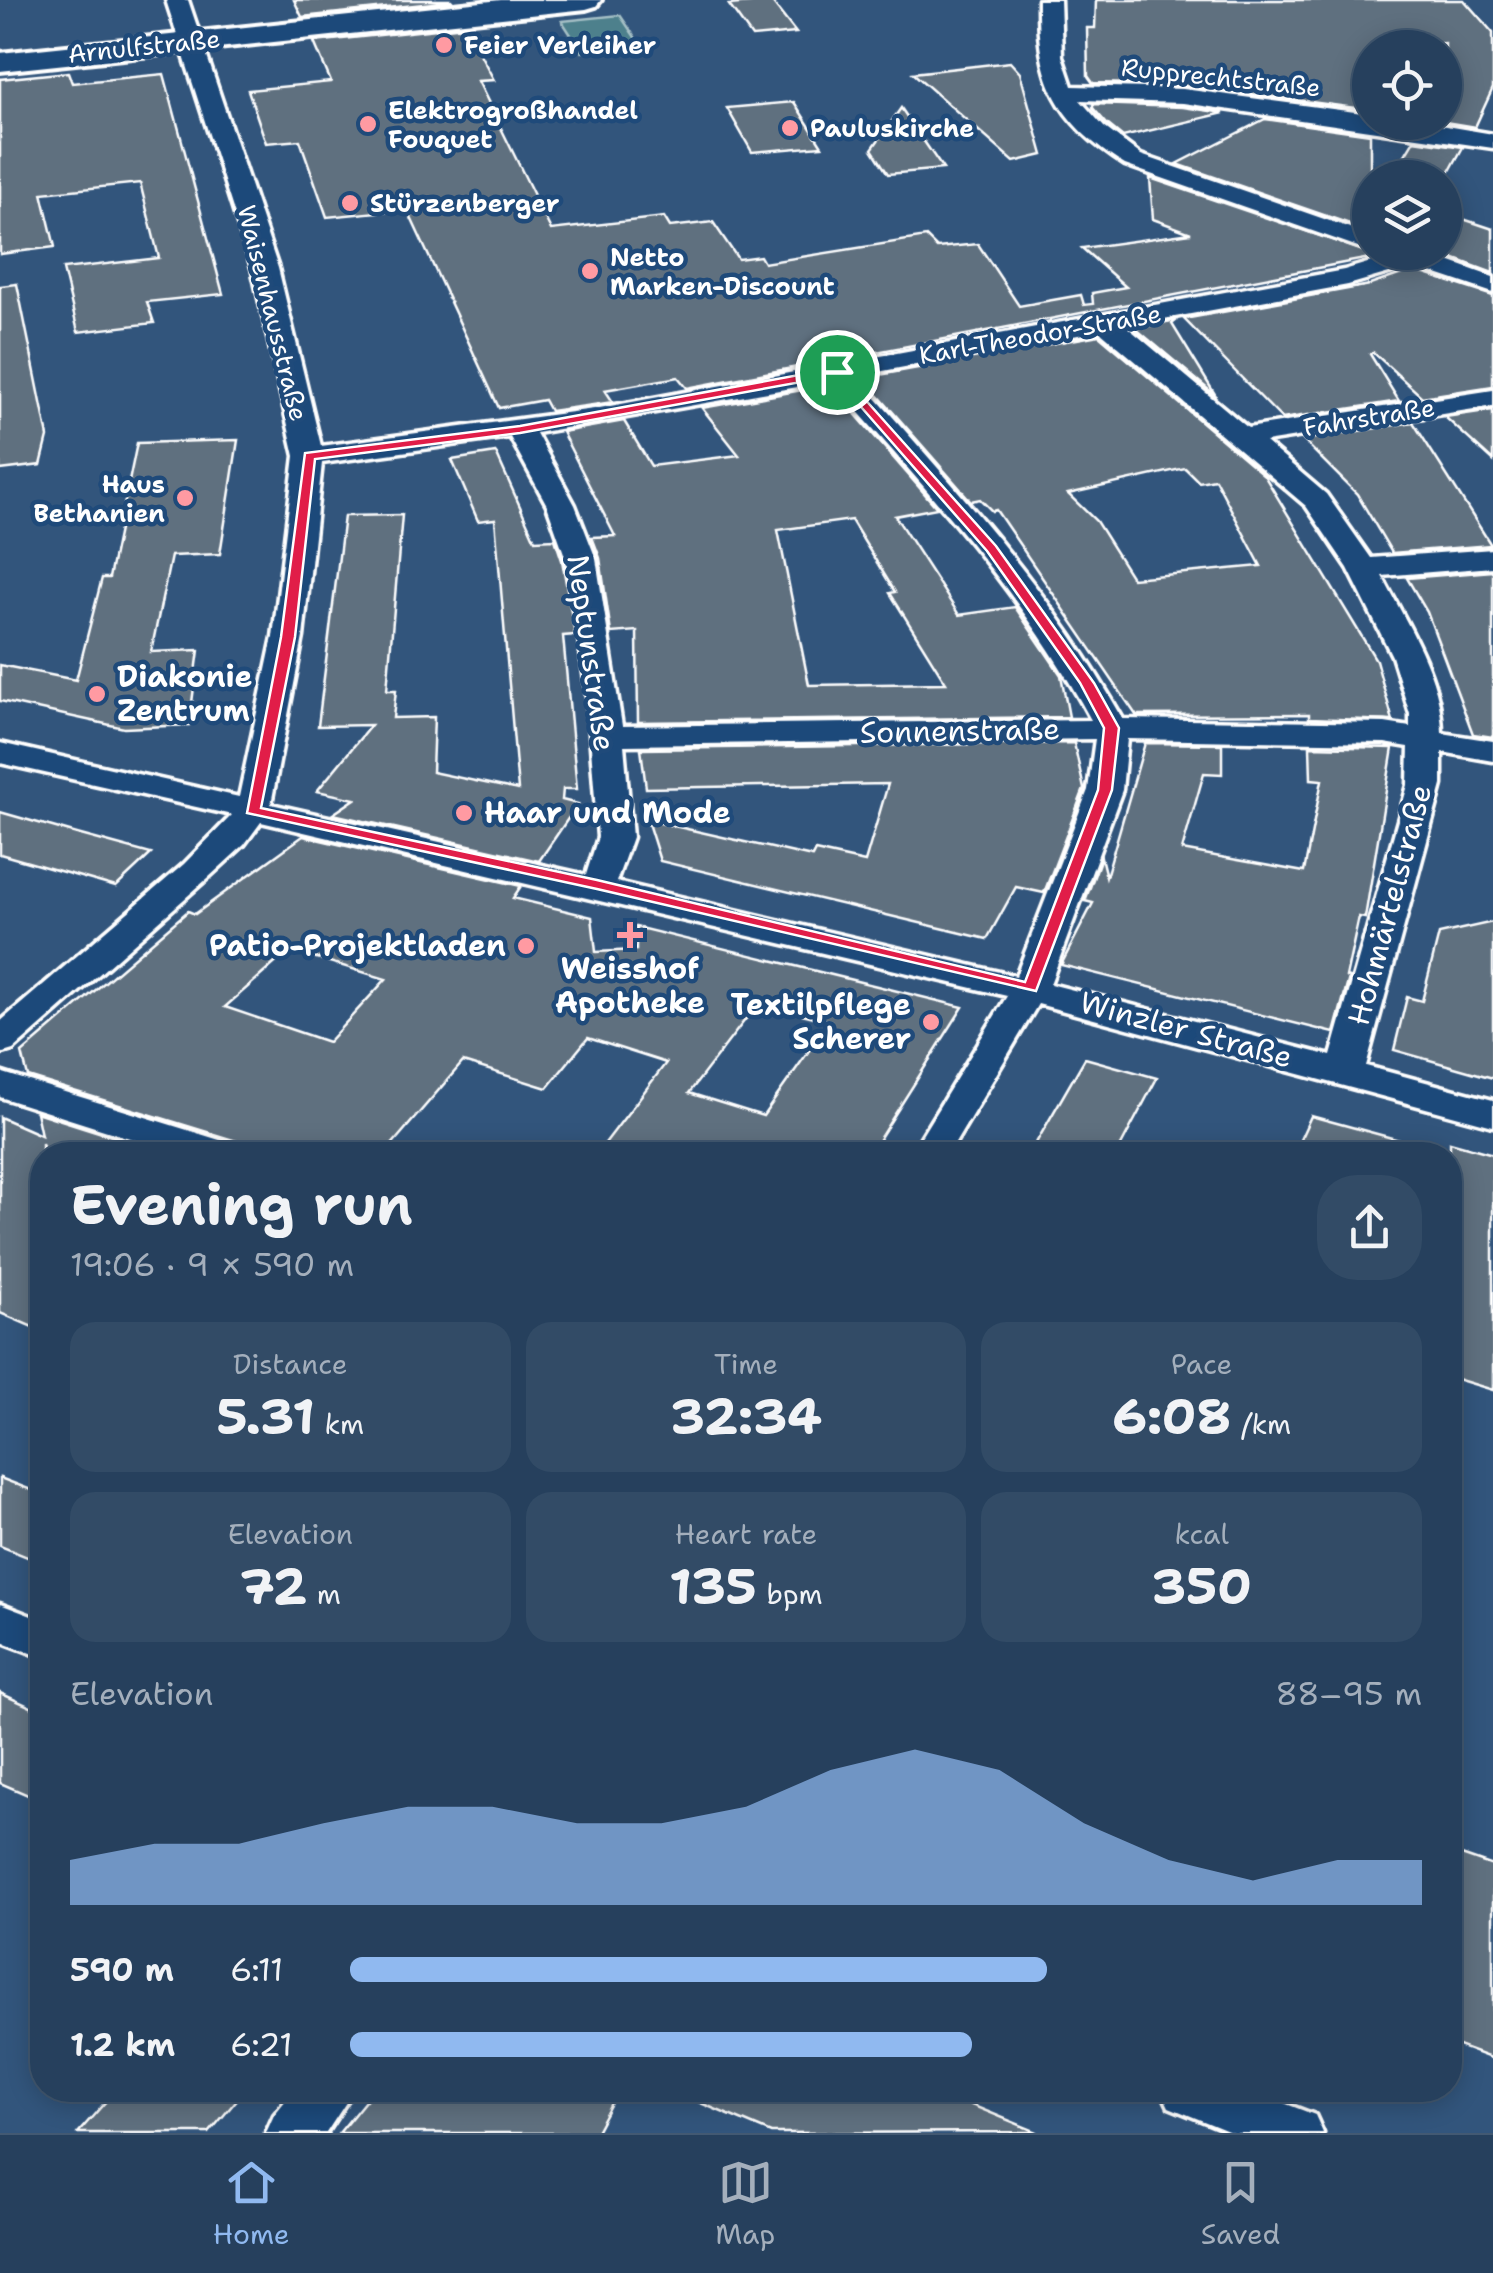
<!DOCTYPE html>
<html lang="en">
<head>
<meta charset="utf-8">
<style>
	:root { --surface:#26405d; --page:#324b66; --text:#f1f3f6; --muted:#a4afbc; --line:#425972; --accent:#90b9f0 }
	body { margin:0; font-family:"Shantell Sans",sans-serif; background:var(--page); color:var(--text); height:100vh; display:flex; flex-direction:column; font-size:38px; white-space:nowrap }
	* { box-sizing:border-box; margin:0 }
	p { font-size:32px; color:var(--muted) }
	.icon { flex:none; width:55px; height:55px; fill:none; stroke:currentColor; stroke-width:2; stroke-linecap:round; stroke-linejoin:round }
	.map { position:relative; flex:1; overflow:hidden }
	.side { position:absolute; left:30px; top:1142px; width:1432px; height:960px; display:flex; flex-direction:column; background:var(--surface); border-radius:40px; box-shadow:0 5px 25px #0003,0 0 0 2px var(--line) }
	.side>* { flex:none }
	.fabs { position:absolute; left:1352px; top:30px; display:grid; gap:20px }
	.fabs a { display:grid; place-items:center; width:110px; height:110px; border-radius:50%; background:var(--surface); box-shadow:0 5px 25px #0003,0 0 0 2px var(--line); font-size:50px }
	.pin { position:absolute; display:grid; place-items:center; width:85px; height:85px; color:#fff; margin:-42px; border:5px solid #fff; border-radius:50%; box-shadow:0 2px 10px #0007 }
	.round { display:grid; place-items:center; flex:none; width:105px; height:105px; border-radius:40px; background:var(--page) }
	.overview { display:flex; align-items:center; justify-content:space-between; height:170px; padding:0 40px }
	h1 { font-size:55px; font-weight:700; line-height:75px }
	.figures { display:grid; grid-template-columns:repeat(3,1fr); gap:15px; height:170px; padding:10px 40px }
	.figures div { display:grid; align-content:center; border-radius:25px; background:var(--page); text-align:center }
	.figures b { font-size:50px; font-weight:700 }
	.figures small { font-size:28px; font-weight:400 }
	.figures p { font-size:28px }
	.chart { height:280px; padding:20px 40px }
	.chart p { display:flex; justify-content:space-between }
	.chart svg { width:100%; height:180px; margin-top:10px; fill:var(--accent); opacity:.7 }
	ul { padding:0 40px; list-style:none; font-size:32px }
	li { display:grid; grid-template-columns:160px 120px 1fr; align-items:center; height:75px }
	li i { height:25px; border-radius:12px; background:var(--accent) }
	.menu { display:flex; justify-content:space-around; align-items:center; height:140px; border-top:2px solid var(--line); background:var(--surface); font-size:28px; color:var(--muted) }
	.menu a { display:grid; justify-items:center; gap:5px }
	.menu .active { color:var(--accent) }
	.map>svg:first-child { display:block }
</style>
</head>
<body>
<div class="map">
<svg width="1493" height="2133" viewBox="0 0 1493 2133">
	<rect width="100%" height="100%" fill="#32557c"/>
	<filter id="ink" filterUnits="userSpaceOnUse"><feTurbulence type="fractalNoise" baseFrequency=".01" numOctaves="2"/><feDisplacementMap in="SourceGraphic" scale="20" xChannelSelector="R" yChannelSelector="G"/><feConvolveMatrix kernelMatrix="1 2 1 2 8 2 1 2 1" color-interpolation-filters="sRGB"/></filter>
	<g filter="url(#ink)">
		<!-- green -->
		<path fill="#4d808c" stroke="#a6c0c6" stroke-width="2.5" d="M620 15 641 46 582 52 562 21Z"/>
		<!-- building -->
		<g fill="#5e6f7f" stroke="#fff" stroke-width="2.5" fill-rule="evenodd">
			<path d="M294 0H451L452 1 302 17Z"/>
			<path d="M1096 0H1464L1493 33V88L1475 127 1445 122V43L1370 47V110L1184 85 1093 83 1088 76 1087 28H1095Z"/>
			<path d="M771 1 796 33 752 37 729 5Z"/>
			<path d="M465 26 494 80 478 81 551 230 664 217 670 227 713 222 738 259 760 256 764 263 926 237 937 248 978 244 1019 306 1081 295 1084 305 1093 304 1092 293 1126 287 1082 248 1191 233 1153 219 1150 178 1370 253V258L687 388 678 377 605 390 613 402 593 405 550 411 544 400 499 408 407 209 327 217 300 140 266 143 248 90 331 82 314 42Z"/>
			<path d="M1010 62 1020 73 1043 155 1014 162 913 73Z"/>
			<path d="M68 72 72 83 164 74 223 294 147 302 154 323 78 332 63 269 159 258 140 183 42 193 55 247 0 254V79Z"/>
			<path d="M794 102 822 146 752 152 727 108Z"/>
			<path d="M1093 104 1183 107 1224 113 1123 137 1107 124 1093 108Z"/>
			<path d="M901 108 943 169 888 174 872 149Z"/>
			<path d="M1265 119 1370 134V231L1177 164Z"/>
			<path d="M1414 140 1463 147 1446 178H1391Z"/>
			<path d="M1445 213 1493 229V273L1436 252H1445Z"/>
			<path d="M1413 270 1493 296V386L1422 397 1373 352 1370 354 1399 401 1282 419 1184 319 1370 285Z"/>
			<path d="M17 284 48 437 41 465 0 470V286Z"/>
			<path d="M1177 320 1172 324 1216 396 1135 328Z"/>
			<path d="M1099 335 1264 475 1376 660 1393 721 1309 718V714L1136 715 996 510 992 511 980 499 971 501 863 378ZM1185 468 1199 482 1215 479 1261 566 1132 578 1096 521 1068 494Z"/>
			<path d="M830 385 937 508 895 516 959 615 1015 607 1061 675 1069 717 638 722 637 631 611 633 600 558 592 537 615 536 562 432 624 421 651 466 739 455 702 408ZM851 520 895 592 890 593 946 683 809 685 778 530Z"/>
			<path d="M1493 410V461L1445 417Z"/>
			<path d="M1413 422 1491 545 1392 553 1357 494 1303 440Z"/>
			<path d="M238 440 220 554 171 556 151 652 199 650 189 725 124 728 0 701V665L76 680 102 578H109L137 443Z"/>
			<path d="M496 453 535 540 555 539 562 560 575 635 563 636 577 789H563L562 800 578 804 539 861 333 814 355 799 317 791 371 725 318 726 344 516 402 515 387 690H396L393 718 434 717 432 772 518 790 495 519 478 521 452 460Z"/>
			<path d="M1493 571V737L1473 734 1427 612 1407 578Z"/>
			<path d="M1074 743 1084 789 1044 893 1016 887 987 939 660 861 647 820 812 857 815 851 865 862 888 784 646 788 641 749Z"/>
			<path d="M1145 743 1222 744V774L1204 773 1182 850 1304 872 1322 780 1311 779 1310 746 1393 748 1365 918 1359 917 1346 977 1349 978 1334 1033 1061 965 1093 903 1085 901 1101 857 1106 877Z"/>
			<path d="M0 812 77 834 151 854 116 887 0 854Z"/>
			<path d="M303 836 521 886 513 898 592 917 596 952 636 950V927L963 1007 869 1155 809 1140 798 1155H596L666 1063 588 1038 547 1088 463 1062 383 1155H248L240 1142 28 1077 22 1053 188 911 195 914ZM290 950 386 979 328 1042 225 1007ZM758 1003 830 1021 763 1116 689 1093Z"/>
			<path d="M1493 922V1078L1394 1050 1407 997 1422 1001 1439 934Z"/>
			<path d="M1085 1058 1157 1078 1116 1155H1029Z"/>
			<path d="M36 1112 171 1155H45L42 1143V1331L0 1313V1117L41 1135Z"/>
			<path d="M1311 1116 1414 1144 1413 1155H1293Z"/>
			<path d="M1450 1142 1493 1154V1390L1450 1377Z"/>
			<path d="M0 1478 42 1494V1563L0 1546Z"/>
			<path d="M0 1693 42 1712V1801L0 1783Z"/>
			<path d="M1450 1851 1493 1866V2059L1450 2043Z"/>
			<path d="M116 2090H245L209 2133H78Z"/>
			<path d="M374 2090H618L595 2133H339Z"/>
			<path d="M670 2090H935L1037 2132 771 2133Z"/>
		</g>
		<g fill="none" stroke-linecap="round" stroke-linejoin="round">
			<!-- street casing -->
			<g stroke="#fff" stroke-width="7">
				<g id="street">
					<path d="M166 0H188L278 268 321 446 594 409 1344 270 1388 257 1385 252H1423L1493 277V293L1413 266 1348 285 1126 326 1248 428 1493 390V406L1265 442 1326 494 1371 558 1493 549V567L1382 576C1407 624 1442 677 1442 733L1493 741V761L1442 752V785L1366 1066 1493 1100V1126L1038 1004 948 1155H910L1007 996 261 822 244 845 208 878 13 1050 0 1054V1022L184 864 232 815 0 763V743L239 797 273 637 295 456 252 268ZM1100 331 1306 506 1348 568 1392 656 1410 714V727L1385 723 1123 719C1052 592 953 484 856 376ZM831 381C925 488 1023 593 1091 720L622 726 596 559 575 505 536 433ZM510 437 547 505 566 559 572 590 587 695 598 837 586 875 271 804 303 637 322 463ZM1095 739 1088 790 1016 976 616 882 632 837 624 745ZM1127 739 1385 743 1409 747 1408 785 1331 1056 1050 984 1122 790Z"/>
					<path d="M1038 0H1060L1062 56 1072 86 1183 89 1370 114V122H1422L1493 134V148L1183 103 1080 100 1104 127 1141 155 1370 235V250L1361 248 1125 165C1055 121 1037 80 1038 0Z"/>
					<path d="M0 1072 239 1146 244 1155H183L0 1097Z"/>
					<path d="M0 1604 42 1620V1657L0 1641Z"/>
					<path d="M294 2090H354L326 2133H266L274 2115Z"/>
					<path d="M1161 2090H1250L1315 2115 1323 2133H1233L1169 2107Z"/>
				</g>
			</g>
			<!-- secondary casing -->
			<g stroke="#fff" stroke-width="8">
				<path id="secondary" d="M501 0H601L596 6 586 9 0 71V53Z"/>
			</g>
			<!-- street -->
			<use href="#street" fill="#1f4a7a" fill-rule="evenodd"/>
			<!-- secondary -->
			<use href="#secondary" fill="#1f4a7a" fill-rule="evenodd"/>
		</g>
	</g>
	<!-- route -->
	<path fill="#e11d48" stroke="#fff" stroke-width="2.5" fill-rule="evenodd" d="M837 368 996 546 1094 683 1119 728 1112 790 1036 991 597 889 247 813 281 637 305 453 520 426ZM834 376 987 551 1080 683 1104 728 1098 790 1025 982 597 880 261 808 295 637 315 459 520 433Z"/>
	<!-- markers -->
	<g fill="#ff9aa2" stroke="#1f4a7a" stroke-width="4">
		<circle cx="444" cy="45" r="10"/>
		<circle cx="368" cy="124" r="10"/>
		<circle cx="790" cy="128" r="10"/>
		<circle cx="350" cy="203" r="10"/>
		<circle cx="590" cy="271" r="10"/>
		<circle cx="185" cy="498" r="10"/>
		<circle cx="97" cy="694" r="10"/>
		<circle cx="464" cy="813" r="10"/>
		<path d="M625 920h10v10h10v10h-10v10h-10v-10h-10v-10h10z"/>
		<circle cx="526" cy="946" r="10"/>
		<circle cx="931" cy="1022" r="10"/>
	</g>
	<g text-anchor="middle" stroke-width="9" stroke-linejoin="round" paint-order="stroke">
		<!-- far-poi labels -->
		<g font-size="25" font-weight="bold" fill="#fff" stroke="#1f4a7a" text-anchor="start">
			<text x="464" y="54">Feier Verleiher</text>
			<text x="388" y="119">Elektrogroßhandel<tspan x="388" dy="29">Fouquet</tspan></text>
			<text x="810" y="137">Pauluskirche</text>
			<text x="370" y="212">Stürzenberger</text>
			<text x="610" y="266">Netto<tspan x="610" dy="29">Marken-Discount</tspan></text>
			<text x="165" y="493" text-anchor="end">Haus<tspan x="165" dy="29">Bethanien</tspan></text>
		</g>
		<!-- far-street labels -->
		<g font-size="25" fill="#fff" stroke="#1f4a7a">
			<text transform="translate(144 46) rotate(-6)" y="9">Arnulfstraße</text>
			<text transform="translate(1221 77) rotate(6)" y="9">Rupprechtstraße</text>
			<text transform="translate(273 313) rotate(76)" y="9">Waisenhausstraße</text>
			<text transform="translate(1040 334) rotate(-10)" y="9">Karl-Theodor-Straße</text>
			<text transform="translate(1369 417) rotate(-9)" y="9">Fahrstraße</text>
		</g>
		<!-- street labels -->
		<g font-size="30" fill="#fff" stroke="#1f4a7a">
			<text transform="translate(591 653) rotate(82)" y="10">Neptunstraße</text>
			<text transform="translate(960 731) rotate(-1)" y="10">Sonnenstraße</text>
			<text transform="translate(1390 905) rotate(-75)" y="10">Hohmärtelstraße</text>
			<text transform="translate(1186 1030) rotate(15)" y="10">Winzler Straße</text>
		</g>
		<!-- poi labels -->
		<g font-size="30" font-weight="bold" fill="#fff" stroke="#1f4a7a" text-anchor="start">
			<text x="117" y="687">Diakonie<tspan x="117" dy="34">Zentrum</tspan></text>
			<text x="484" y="823">Haar und Mode</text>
			<text x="506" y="956" text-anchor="end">Patio-Projektladen</text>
			<text x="630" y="979" text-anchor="middle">Weisshof<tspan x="630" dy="34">Apotheke</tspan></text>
			<text x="911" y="1015" text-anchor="end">Textilpflege<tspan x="911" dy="34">Scherer</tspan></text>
		</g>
	</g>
</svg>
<div class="fabs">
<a><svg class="icon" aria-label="locate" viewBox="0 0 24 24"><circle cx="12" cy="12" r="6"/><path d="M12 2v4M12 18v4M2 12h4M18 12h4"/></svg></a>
<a><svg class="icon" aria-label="layers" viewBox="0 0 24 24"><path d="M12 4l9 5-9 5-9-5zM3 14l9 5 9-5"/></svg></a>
</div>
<div class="pin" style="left:837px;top:372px;background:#1e9e55"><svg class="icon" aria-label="arrive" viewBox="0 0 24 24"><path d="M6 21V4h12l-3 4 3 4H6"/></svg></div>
<section class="side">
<div class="overview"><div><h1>Evening run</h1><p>19:06 · 9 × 590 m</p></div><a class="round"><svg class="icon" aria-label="share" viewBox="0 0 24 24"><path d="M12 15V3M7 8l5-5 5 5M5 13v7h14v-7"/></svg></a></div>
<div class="figures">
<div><p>Distance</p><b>5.31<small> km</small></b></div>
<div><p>Time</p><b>32:34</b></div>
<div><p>Pace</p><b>6:08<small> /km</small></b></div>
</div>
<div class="figures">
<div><p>Elevation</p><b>72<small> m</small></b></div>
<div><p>Heart rate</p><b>135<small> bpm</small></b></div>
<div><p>kcal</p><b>350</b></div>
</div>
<div class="chart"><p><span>Elevation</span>88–95 m</p>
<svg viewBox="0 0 160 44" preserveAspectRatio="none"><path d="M0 44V33L10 29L20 29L30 24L40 20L50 20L60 24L70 24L80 20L90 11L100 6L110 11L120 24L130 33L140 38L150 33L160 33V44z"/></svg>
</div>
<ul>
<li><b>590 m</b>6:11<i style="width:65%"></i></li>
<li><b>1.2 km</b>6:21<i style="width:58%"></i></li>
</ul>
</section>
</div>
<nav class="menu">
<a class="active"><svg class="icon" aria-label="home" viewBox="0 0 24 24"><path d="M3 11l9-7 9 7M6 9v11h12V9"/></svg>Home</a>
<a><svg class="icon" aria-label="map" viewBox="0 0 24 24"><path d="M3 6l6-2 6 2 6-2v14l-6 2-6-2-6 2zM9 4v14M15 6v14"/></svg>Map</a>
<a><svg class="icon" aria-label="saved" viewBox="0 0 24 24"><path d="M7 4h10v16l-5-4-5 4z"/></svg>Saved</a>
</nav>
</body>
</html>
